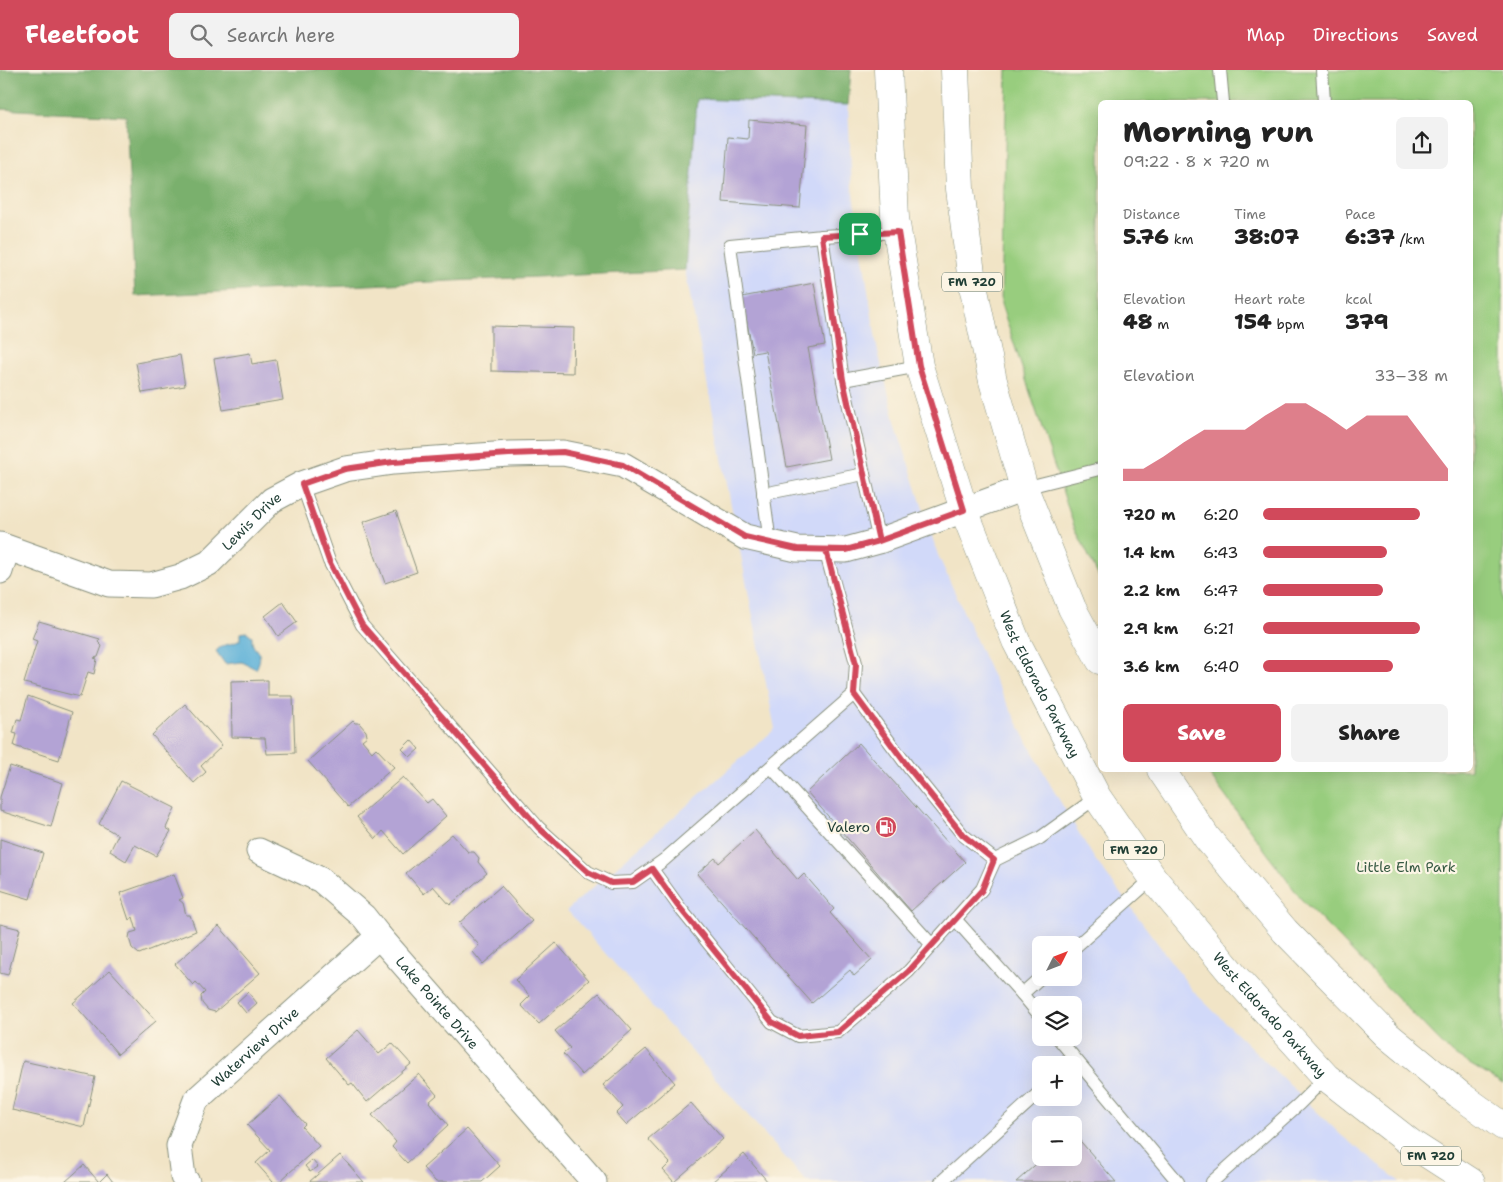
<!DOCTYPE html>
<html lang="en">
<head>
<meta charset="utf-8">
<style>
	:root { --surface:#fff; --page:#f2f2f2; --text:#222; --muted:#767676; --accent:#d1495b }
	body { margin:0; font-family:"Shantell Sans",sans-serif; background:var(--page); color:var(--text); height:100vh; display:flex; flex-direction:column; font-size:19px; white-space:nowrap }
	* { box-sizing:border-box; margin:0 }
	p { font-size:16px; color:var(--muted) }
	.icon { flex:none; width:28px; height:28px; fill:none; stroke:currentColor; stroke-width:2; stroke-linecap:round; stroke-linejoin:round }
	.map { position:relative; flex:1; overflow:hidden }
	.side { position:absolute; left:1098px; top:30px; width:375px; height:672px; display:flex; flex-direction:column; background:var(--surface); border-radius:8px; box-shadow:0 5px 20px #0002 }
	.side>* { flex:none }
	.needle { width:32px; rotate:48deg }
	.fabs { position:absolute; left:1032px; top:866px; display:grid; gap:10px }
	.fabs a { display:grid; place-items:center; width:50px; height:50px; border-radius:8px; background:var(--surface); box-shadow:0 5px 20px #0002; font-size:25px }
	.pin { position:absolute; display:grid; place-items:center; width:42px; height:42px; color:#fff; margin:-21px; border-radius:10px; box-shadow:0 2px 8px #0006 }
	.round { display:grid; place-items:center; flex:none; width:52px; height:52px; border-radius:8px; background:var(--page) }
	.summary { display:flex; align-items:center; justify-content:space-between; height:85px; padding:0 25px }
	h1 { font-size:28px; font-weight:800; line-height:38px }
	.figures { display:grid; grid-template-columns:repeat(3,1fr); gap:8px; height:85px; padding:5px 25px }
	.figures div { display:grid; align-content:center }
	.figures b { font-size:21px; font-weight:800 }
	.figures small { font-size:14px; font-weight:400 }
	.figures p { font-size:14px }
	.chart { height:140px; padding:10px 25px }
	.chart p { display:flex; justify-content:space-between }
	.chart svg { width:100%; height:90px; margin-top:5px; fill:var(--accent); opacity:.7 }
	.primary-button { display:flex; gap:10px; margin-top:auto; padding:10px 25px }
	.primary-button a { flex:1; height:58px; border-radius:8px; background:var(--accent); color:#fff; font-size:20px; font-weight:800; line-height:58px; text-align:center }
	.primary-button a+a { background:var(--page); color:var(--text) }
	ul { padding:0 25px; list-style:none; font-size:16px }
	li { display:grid; grid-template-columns:80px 60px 1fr; align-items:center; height:38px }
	li i { height:12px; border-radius:6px; background:var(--accent) }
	header { display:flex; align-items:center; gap:30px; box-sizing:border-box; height:70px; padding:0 25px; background:var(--accent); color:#fff }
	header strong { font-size:24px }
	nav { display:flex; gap:28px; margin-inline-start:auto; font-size:18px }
	.search { width:350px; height:45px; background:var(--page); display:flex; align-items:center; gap:12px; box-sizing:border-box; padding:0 18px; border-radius:8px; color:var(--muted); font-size:19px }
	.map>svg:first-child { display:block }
</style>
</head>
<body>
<header>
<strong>Fleetfoot</strong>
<div class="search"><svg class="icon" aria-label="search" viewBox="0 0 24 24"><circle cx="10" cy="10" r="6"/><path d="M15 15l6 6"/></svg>Search here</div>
<nav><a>Map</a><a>Directions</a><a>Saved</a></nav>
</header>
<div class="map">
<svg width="1503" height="1112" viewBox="0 0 1503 1112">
	<rect width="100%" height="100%" fill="#fcf5e5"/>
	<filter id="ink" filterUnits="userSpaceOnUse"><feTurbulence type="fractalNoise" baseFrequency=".02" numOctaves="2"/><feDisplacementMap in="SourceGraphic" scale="10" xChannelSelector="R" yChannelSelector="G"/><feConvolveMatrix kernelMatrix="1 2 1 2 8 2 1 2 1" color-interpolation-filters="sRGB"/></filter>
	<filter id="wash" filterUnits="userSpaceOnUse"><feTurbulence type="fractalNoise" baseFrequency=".0096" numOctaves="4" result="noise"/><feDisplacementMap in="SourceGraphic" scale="20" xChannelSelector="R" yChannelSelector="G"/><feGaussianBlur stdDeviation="1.12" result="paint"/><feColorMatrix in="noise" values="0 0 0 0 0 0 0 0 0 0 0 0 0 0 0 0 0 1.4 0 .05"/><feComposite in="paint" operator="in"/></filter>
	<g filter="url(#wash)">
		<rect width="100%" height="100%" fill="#f1e4c6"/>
		<!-- built -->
		<path fill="#d1d9f9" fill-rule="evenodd" d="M697 29 848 35 852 118 877 277 896 355 938 485 990 601 1051 716 1094 788 1193 921 1342 1066 1400 1112H807L567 840 775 659 685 200ZM1041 875H1074V908H1041ZM1041 935H1074V968H1041ZM1041 995H1074V1028H1041ZM1041 1055H1074V1088H1041Z"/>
		<!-- green -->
		<path fill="#98cd7e" stroke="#5c8559" d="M1007 0H1503V1014L1451 983 1301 829 1206 700H1470V32H1100V509L1074 456 1001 234Z"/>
		<!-- forest -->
		<path fill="#7ab06d" stroke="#4c7650" d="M0 0H851L848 35 697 29 685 200 135 226 126 46 0 39Z"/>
		<!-- water -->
		<path fill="#5cb0d8" stroke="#3e7686" d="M247 562 252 566C250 584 267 578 256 599L242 592 225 594 216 581C225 572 231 576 240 570V563Z"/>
		<g id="blocks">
			<!-- building -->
			<g fill="#b3a3d5">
				<path d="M749 50 807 55 800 138 723 132 728 67 748 69Z"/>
				<path d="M814 213 825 275 808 278 829 389 787 397 765 281 753 283 742 227Z"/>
				<path d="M491 256 574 258 573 303 491 301Z"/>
				<path d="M250 283 252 294 276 290 283 330 223 340 214 289Z"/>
				<path d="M180 285 185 316 142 323 136 293Z"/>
				<path d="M396 441 417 502 385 513 363 452Z"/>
				<path d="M283 532 297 552 278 566 265 546Z"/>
				<path d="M39 551 100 569 98 572 102 576 98 587 94 588 97 589 94 604 88 602 80 627 24 613 37 571 32 569Z"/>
				<path d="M268 610V626H293L295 683 267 684 265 668 232 667 231 611Z"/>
				<path d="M28 626 72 642 59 690 14 676 17 664 13 663 17 649 21 650Z"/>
				<path d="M185 634 222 676 201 696 206 702 194 713 152 665Z"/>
				<path d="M353 651 355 653H359L366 661 367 666 362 670 372 682 376 678 394 697 348 737 308 691Z"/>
				<path d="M411 670 419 679 410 687 402 679Z"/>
				<path d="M859 673 965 792 911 841 807 722Z"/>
				<path d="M10 696 63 713 51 757 0 741V727Z"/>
				<path d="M403 707 427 733 432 729 446 746 403 784 383 761 376 769 357 747Z"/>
				<path d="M121 711 175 738 166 758 171 761 156 786 135 775 126 791 110 781 118 765 99 754Z"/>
				<path d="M755 760 798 810 804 804 834 839 830 843 872 890 854 906 850 900 812 933 697 804 715 788 719 793Z"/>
				<path d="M452 764 468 782H474L479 788 478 792 487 803 450 835 433 816 424 824 406 803Z"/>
				<path d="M0 769 43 783 30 829 0 820Z"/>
				<path d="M174 804 183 828 179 830 183 833 186 845H190L196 861 139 884 132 878 129 868 130 863 137 861 133 847 129 850 120 823Z"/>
				<path d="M501 816 532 851 483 894 473 882 479 875 459 853Z"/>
				<path d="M0 854 20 859 8 905 0 903Z"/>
				<path d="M219 856 260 903 215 942 208 940 202 933 201 926 205 922 196 912 193 915 175 894Z"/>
				<path d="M556 873 589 910 539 954 521 935 530 926 515 910Z"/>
				<path d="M110 900 156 951 118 984 73 933Z"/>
				<path d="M248 922 257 933 246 943 237 932Z"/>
				<path d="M599 923 632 960 582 1005 563 984 570 978 555 961Z"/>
				<path d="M358 960 379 984 392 973 411 994 367 1032 352 1013 349 1015 326 988Z"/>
				<path d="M646 979 675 1013 626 1055 616 1044 623 1037 603 1015Z"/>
				<path d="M23 991 95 1007 84 1057 12 1040Z"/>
				<path d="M419 1004 437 1025 429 1032 448 1055 407 1093 392 1077 396 1072 372 1045Z"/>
				<path d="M280 1026 305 1054 302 1057 319 1076 279 1112H273L256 1093 270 1080 247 1055Z"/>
				<path d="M691 1033 723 1069 674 1112 663 1100 670 1093 648 1069Z"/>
				<path d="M467 1059 500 1096 482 1112H436L423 1098Z"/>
				<path d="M1074 1064 1116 1112H1016L1043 1088H1074Z"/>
				<path d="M744 1084 768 1112H712Z"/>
				<path d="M340 1085 364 1112H309Z"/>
				<path d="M312 1090 318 1097 310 1102 305 1096Z"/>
				<path d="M84 1095 99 1112H65Z"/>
				<path d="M107 1104 113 1112H99Z"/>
			</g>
		</g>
	</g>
	<g filter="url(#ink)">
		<use href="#blocks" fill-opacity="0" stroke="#88907d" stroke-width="1"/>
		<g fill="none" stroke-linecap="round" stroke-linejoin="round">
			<!-- lane casing -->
			<g stroke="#88907d" stroke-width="14">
				<g id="lane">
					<path d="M1220 0 1223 32"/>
					<path d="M1322 0 1324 32"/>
					<path d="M898 162 822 166 843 310 919 296"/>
					<path d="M843 310 879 471"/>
					<path d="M302 414 329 491 362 555 539 758 588 802 611 813 633 812 664 790 854 624 856 593 825 480"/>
					<path d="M1024 418 1100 399"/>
					<path d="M763 424 864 404"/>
					<path d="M770 473 730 175 822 166"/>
					<path d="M854 624 909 698 963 765 995 790 1040 768 1097 727"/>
					<path d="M771 697 932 875"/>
					<path d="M652 799 680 838 772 952 798 966 838 962 908 902 982 819 995 790"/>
					<path d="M955 849 1022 924"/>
					<path d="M1074 878 1153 808"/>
					<path d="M1041 907 1022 924 1041 947"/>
					<path d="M1058 968 1178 1112"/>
					<path d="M941 1112 1041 1021"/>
					<path d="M1212 1112 1299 1034 1326 1007"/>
				</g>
			</g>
			<!-- street casing -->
			<g stroke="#88907d" stroke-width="27">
				<g id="street">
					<path id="s1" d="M0 475 109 514 151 515 180 507 209 493 272 430 302 414 345 399 393 392 509 384 563 383 623 395 745 467 797 479 846 480 879 471 1024 418"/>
					<path d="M0 501 7 478"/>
					<path id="s2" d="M259 781 321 810 364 847 379 866 594 1112"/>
					<path id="s3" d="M187 1112 183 1107 179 1076 196 1030 379 866"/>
				</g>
			</g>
			<!-- primary casing -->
			<g stroke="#88907d" stroke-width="29">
				<g id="primary">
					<path id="s4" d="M888 0 895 148 919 296 964 440 1016 571 1097 727 1153 808 1234 906 1326 1007 1412 1074 1471 1112"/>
					<path d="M955 0 960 119 972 211 993 311 1024 418 1072 538 1100 590"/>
					<path d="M1161 700 1207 768 1285 861 1387 965 1461 1026 1503 1056"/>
				</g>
			</g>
			<!-- lane -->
			<use href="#lane" stroke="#fff" stroke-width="12"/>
			<!-- street -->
			<use href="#street" stroke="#fff" stroke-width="25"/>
			<!-- primary -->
			<use href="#primary" stroke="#fff" stroke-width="28"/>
		</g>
	</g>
	<g fill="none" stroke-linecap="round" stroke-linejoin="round" filter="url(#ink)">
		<!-- route casing -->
		<g stroke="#fff" stroke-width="10">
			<path id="route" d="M860 164 822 166 843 310 879 471 846 480H826L856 594 854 624 909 698 963 765 994 790 982 820 908 902 838 962 798 966 772 952 680 838 652 799 633 812 611 813 588 802 539 758 362 555 329 491 302 414 345 399 393 392 509 384 563 382 623 395 745 467 797 479 846 480 879 471 964 440 919 296 898 162 860 164"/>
		</g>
		<!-- route -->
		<use href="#route" stroke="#d1495b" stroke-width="6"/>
	</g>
	<!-- icons -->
	<defs>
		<g id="fuel-disc" transform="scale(1.125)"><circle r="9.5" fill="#d1495b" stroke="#fcf5e5"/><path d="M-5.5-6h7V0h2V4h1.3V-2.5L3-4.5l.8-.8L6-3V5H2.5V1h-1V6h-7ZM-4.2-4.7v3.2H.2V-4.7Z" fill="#fff"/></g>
	</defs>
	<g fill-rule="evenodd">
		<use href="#fuel-disc" x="886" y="757"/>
	</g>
	<g text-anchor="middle" stroke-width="4.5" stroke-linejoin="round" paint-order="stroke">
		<!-- shield labels -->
		<g fill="#fcf5e5" stroke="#617469" stroke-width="1">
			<rect x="942" y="202.5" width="60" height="19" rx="4"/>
			<rect x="1104" y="770.5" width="60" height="19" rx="4"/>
			<rect x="1401" y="1076.5" width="60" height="19" rx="4"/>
		</g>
		<g font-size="12" font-weight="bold" fill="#1f3d34">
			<text x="972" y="216">FM 720</text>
			<text x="1134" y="784">FM 720</text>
			<text x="1431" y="1090">FM 720</text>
		</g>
		<!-- street labels -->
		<g font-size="14" fill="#1f3d34" stroke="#fcf5e5">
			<text dy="5" stroke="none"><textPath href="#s1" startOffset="280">Lewis Drive</textPath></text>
			<text dy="5" stroke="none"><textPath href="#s4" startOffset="639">West Eldorado Parkway</textPath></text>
			<text dy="5" stroke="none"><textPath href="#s2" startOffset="238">Lake Pointe Drive</textPath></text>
			<text dy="5" stroke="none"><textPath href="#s4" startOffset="1044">West Eldorado Parkway</textPath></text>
			<text dy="5" stroke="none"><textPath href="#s3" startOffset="166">Waterview Drive</textPath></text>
		</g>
		<!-- poi labels -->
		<g font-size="14" fill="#1f3d34" stroke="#fcf5e5" text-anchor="end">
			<text x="870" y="762">Valero</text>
		</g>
		<!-- park labels -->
		<g font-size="14" fill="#375a43" stroke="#fcf5e5">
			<text x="1406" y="802">Little Elm Park</text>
		</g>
	</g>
</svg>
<div class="fabs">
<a><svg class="needle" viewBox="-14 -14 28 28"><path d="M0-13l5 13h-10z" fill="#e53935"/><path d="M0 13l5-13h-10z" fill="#767676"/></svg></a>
<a><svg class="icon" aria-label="layers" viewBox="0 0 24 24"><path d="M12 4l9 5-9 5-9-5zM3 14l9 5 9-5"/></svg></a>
<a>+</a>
<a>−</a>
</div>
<div class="pin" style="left:860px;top:164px;background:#1e9e55"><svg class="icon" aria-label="arrive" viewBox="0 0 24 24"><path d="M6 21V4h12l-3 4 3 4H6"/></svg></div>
<section class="side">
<div class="summary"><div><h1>Morning run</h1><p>09:22 · 8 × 720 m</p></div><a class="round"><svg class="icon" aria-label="share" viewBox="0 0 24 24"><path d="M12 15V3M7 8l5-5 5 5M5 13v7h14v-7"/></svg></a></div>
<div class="figures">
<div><p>Distance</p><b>5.76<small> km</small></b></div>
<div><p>Time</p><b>38:07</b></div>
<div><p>Pace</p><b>6:37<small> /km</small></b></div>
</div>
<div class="figures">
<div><p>Elevation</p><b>48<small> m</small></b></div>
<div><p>Heart rate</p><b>154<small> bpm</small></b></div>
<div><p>kcal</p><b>379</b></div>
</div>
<div class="chart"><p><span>Elevation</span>33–38 m</p>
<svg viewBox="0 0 160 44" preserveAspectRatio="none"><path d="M0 44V38L10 38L20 32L30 25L40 19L50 19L60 19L70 12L80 6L90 6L100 12L110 19L120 12L130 12L140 12L150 25L160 38V44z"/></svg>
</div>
<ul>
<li><b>720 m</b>6:20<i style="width:85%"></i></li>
<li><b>1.4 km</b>6:43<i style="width:67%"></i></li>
<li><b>2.2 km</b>6:47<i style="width:65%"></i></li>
<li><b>2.9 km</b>6:21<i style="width:85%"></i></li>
<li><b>3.6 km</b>6:40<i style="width:70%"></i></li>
</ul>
<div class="primary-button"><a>Save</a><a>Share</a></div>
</section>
</div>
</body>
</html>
